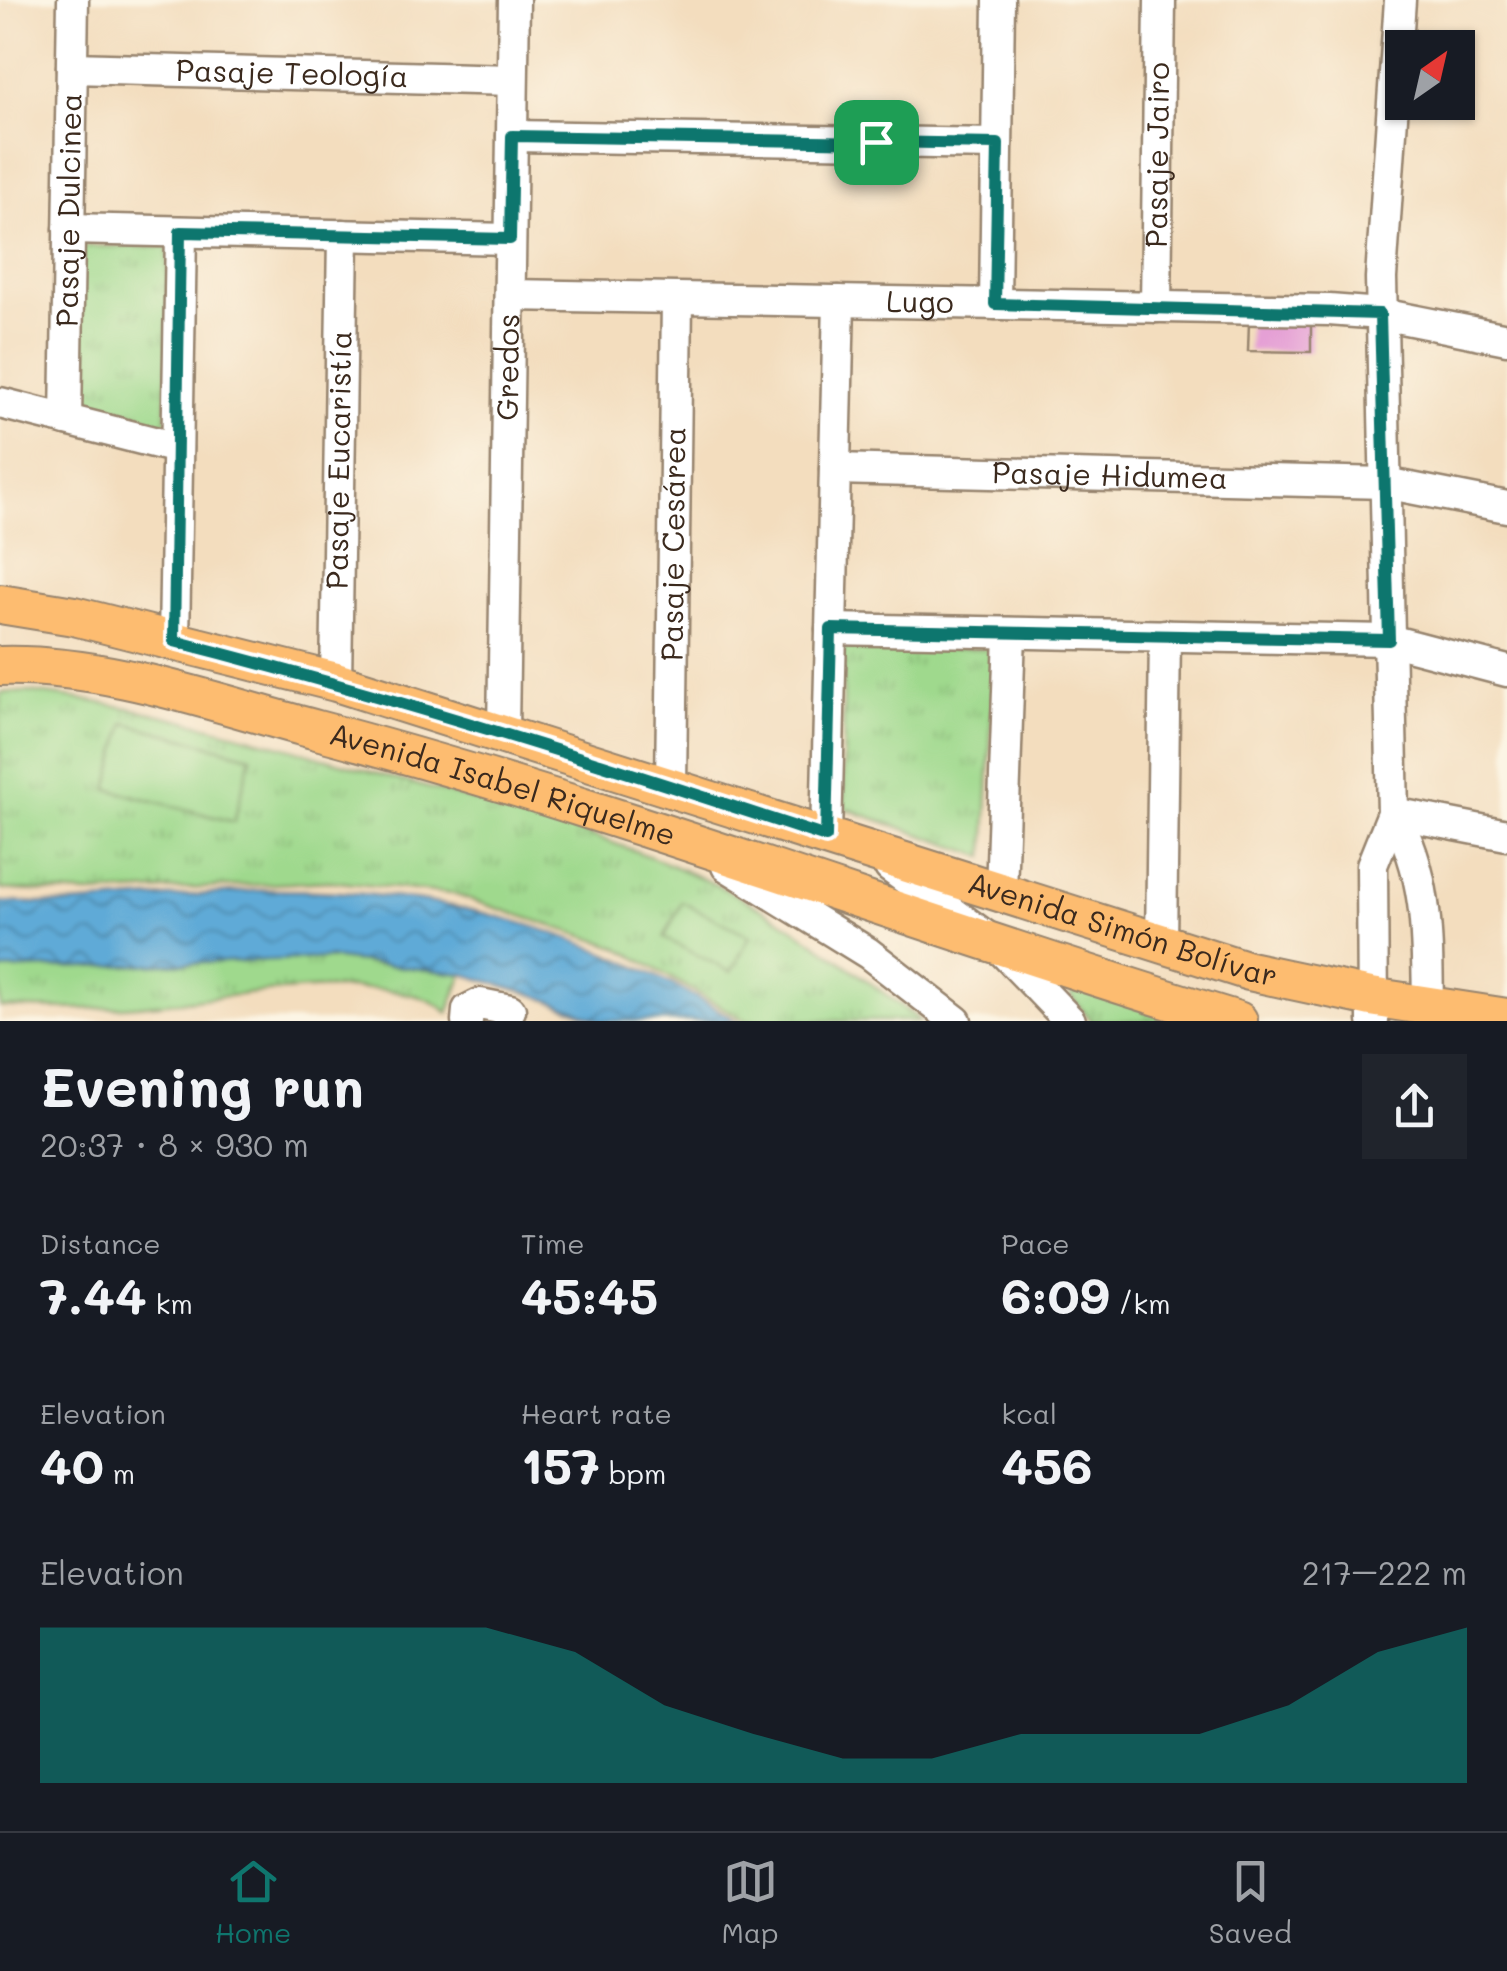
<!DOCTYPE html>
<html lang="en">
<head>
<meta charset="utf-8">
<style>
	:root { --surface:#171b24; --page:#20242c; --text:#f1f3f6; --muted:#9ea1a6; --line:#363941; --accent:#0f766e }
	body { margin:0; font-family:Mali,sans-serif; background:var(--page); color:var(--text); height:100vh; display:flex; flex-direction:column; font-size:38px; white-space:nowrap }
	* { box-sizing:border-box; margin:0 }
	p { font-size:32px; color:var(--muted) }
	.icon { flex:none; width:55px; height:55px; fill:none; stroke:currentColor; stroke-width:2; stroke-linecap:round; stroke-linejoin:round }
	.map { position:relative; height:1021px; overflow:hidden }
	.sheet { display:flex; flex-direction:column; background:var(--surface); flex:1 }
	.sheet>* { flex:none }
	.needle { width:65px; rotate:34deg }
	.buttons { position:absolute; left:1385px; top:30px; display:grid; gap:20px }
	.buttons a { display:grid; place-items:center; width:90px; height:90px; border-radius:0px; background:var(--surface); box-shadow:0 2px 8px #0004; font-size:50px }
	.pin { position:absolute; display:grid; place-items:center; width:85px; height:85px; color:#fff; margin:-42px; border-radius:20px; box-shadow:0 5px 15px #0006 }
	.round { display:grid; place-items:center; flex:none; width:105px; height:105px; border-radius:0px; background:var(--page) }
	.head { display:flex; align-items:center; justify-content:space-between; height:170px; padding:0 40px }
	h1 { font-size:55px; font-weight:800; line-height:75px }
	.figures { display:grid; grid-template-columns:repeat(3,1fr); gap:15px; height:170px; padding:10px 40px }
	.figures div { display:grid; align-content:center }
	.figures b { font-size:50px; font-weight:800 }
	.figures small { font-size:28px; font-weight:400 }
	.figures p { font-size:28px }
	.chart { height:280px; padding:20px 40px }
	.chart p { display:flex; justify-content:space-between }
	.chart svg { width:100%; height:180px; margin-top:10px; fill:var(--accent); opacity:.7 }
	.tab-bar { display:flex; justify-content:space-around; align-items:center; height:140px; border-top:2px solid var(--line); background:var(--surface); font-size:28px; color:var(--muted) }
	.tab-bar a { display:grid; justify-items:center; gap:5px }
	.tab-bar .active { color:var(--accent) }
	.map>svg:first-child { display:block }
</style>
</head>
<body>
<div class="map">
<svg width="1507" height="1021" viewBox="0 0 1507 1021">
	<defs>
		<pattern id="grass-tufts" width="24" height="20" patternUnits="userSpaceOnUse" patternTransform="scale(2.5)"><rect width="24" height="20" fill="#9fd98d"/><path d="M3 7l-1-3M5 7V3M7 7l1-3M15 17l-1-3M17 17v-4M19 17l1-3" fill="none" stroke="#8aba79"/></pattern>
		<pattern id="water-waves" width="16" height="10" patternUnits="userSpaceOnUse" patternTransform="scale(2.5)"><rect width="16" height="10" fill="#5faad7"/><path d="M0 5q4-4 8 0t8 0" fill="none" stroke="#508bae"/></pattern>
	</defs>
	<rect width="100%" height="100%" fill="#fcf5e5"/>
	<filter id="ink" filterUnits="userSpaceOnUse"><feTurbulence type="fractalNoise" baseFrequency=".01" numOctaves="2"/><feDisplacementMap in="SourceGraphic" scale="20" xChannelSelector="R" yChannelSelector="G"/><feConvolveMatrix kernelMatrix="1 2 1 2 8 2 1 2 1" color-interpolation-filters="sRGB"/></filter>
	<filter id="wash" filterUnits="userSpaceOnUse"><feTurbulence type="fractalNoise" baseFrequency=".0048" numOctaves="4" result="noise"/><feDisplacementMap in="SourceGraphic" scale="40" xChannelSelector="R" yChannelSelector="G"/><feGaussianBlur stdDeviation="2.25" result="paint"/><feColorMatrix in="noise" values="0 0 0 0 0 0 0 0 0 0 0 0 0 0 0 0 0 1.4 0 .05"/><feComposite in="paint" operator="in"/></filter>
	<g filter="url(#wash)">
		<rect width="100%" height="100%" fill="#f3ddbe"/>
		<!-- grass -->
		<g fill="url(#grass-tufts)" stroke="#6d8256" stroke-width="2.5">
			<path d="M75 246 168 247 166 431 71 408Z"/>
			<path d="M843 647 995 649 985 857 844 808Z"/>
			<path d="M27 692C153 706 274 744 396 779 511 811 633 841 740 897 804 930 863 978 921 1021H746L617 947 453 894 329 881 89 894 0 889V693Z"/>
			<path d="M253 958H329L463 974 448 1013C400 962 195 1004 124 1007 83 1010 41 1009 0 1007V970Z"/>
			<path d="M1072 982 1191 1021H1091L1072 997Z"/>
		</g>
		<!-- garden -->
		<g fill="#9fd98d" stroke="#6d8256" stroke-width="2.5">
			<path d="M125 723 251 756 234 822 108 789Z"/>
			<path d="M682 902 750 936 731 972 664 938Z"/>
		</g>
		<!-- water -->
		<path fill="url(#water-waves)" stroke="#4d6a7a" stroke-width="2.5" d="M264 890C444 889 584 927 737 1021H601L535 995 463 974 329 958 0 970V902L71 904Z"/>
		<g id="blocks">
			<!-- building -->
			<path fill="#e5a0d5" d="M1249 321 1311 322V352L1248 351Z"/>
		</g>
	</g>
	<g filter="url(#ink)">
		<use href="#blocks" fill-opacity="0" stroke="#97846e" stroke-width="2.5"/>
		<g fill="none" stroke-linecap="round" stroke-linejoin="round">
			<!-- minor casing -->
			<g stroke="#97846e" stroke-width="35">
				<g id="minor">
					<path d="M1400 0 1381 278 1393 813C1431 876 1427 950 1428 1021"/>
					<path id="s1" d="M72 68 512 80"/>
					<path d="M512 136 997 144"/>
					<path d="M69 229 510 239"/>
					<path id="s2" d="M510 295 1329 310 1381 314 1507 339"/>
					<path d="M995 304 999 0"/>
					<path id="s3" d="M1156 307 1160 0"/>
					<path d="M0 403 177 448"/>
					<path id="s4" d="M66 420 73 0"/>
					<path id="s5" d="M835 469 1385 483 1507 507"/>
					<path d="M831 629 1389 640 1507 671"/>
					<path d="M174 641 181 232"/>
					<path id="s6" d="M336 682 343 235"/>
					<path id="s7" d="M503 732 514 0"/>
					<path id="s8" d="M671 786 677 299"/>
					<path d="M1393 813 1507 835"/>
					<path d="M826 837 839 301"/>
					<path d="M727 866 868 953 956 1021"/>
					<path d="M890 867 996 944 1070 1021"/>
					<path d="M1001 892 1010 633"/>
					<path d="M1161 944 1165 635"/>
					<path d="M467 1021 468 1010 480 1004 510 1010"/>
					<path d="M1373 1021 1372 865 1393 813"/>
				</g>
			</g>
			<!-- major casing -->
			<g stroke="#97846e" stroke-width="42">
				<g id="major">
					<path id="s9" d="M0 604 74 616 336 682 1249 971 1371 997 1507 1018"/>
					<path id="s10" d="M0 666C107 663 214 703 317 730 628 812 929 928 1238 1021"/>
				</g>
			</g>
			<!-- minor -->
			<use href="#minor" stroke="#fff" stroke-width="30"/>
			<!-- major -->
			<use href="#major" stroke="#fdbc6f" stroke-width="38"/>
		</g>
	</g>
	<g fill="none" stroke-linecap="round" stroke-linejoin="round" filter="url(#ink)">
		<!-- route casing -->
		<g stroke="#fff" stroke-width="20">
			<path id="route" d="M512 136 998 144 995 304 1380 314 1389 640 831 629 826 837C610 766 395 697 174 641L180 232 510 239Z"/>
		</g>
		<!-- route -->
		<use href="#route" stroke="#0f766e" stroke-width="12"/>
	</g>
	<g text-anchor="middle" stroke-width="9" stroke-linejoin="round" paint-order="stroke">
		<!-- street labels -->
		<g font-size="30" fill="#3b2a1e" stroke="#fcf5e5">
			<text dy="10" stroke="none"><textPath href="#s1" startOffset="220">Pasaje Teología</textPath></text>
			<text dy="10" stroke="none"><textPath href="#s3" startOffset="152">Pasaje Jairo</textPath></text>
			<text dy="10" stroke="none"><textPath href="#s4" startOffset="210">Pasaje Dulcinea</textPath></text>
			<text dy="10" stroke="none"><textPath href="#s2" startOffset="410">Lugo</textPath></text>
			<text dy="10" stroke="none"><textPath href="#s7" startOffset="365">Gredos</textPath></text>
			<text dy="10" stroke="none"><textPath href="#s6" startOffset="222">Pasaje Eucaristía</textPath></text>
			<text dy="10" stroke="none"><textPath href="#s5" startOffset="275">Pasaje Hidumea</textPath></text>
			<text dy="10" stroke="none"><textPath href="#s8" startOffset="242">Pasaje Cesárea</textPath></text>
			<text dy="10" stroke="none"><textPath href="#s10" startOffset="518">Avenida Isabel Riquelme</textPath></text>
			<text dy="10" stroke="none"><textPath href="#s9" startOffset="1170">Avenida Simón Bolívar</textPath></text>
		</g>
	</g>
</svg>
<div class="buttons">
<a><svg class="needle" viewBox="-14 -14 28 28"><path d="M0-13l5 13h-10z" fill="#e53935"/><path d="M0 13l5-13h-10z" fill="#9ea1a6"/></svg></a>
</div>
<div class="pin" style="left:876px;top:142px;background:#1e9e55"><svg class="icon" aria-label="arrive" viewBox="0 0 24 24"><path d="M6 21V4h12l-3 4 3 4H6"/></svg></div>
</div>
<section class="sheet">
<div class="head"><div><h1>Evening run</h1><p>20:37 · 8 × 930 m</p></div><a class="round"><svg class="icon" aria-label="share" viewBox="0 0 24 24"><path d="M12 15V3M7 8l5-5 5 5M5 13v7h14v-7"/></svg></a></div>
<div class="figures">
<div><p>Distance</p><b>7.44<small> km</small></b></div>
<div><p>Time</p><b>45:45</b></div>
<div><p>Pace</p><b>6:09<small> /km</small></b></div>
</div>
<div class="figures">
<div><p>Elevation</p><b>40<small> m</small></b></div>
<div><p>Heart rate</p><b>157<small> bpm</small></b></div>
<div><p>kcal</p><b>456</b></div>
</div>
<div class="chart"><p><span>Elevation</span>217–222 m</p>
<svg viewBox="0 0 160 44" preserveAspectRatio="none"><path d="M0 44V6L10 6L20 6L30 6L40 6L50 6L60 12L70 25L80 32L90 38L100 38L110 32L120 32L130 32L140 25L150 12L160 6V44z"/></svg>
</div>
</section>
<nav class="tab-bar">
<a class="active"><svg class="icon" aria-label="home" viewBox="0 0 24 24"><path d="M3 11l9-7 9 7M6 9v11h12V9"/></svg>Home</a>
<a><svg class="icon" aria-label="map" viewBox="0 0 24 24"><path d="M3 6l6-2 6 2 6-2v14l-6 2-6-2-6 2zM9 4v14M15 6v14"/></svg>Map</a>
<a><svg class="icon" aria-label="saved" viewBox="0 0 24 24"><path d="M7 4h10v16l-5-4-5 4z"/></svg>Saved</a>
</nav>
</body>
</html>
